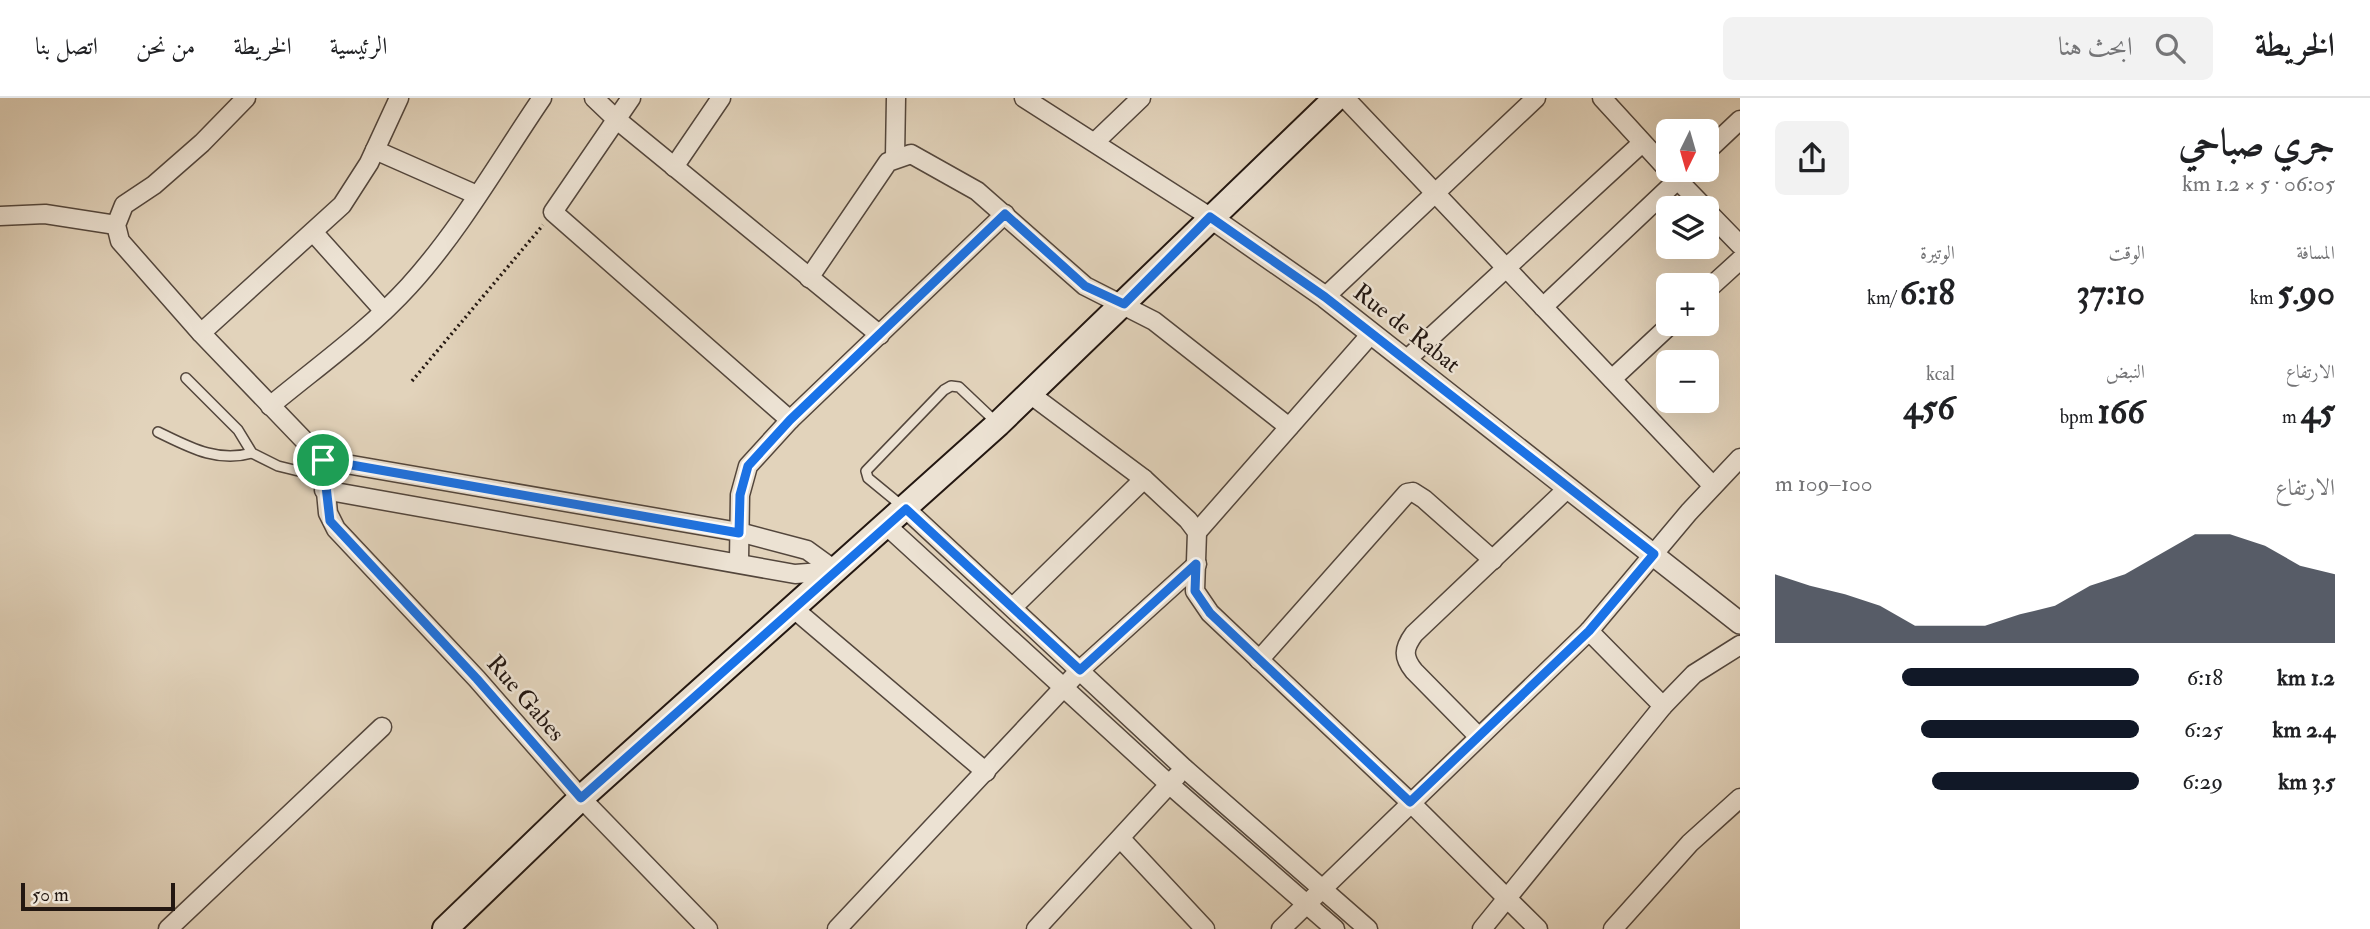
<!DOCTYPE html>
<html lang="ar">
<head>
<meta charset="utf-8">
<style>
	:root { --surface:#fff; --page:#f2f2f2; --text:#202124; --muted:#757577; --line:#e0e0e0; --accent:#111827 }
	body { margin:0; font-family:"IM FELL Double Pica",Amiri,serif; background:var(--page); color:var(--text); direction:rtl; height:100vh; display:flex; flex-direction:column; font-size:26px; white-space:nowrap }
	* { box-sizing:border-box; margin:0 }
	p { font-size:23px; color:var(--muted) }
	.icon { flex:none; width:38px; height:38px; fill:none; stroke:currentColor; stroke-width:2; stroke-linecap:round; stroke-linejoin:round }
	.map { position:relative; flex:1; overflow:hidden; direction:ltr }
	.drawer { display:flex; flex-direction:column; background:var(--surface); width:630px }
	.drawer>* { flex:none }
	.needle { width:46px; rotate:185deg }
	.tools { position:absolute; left:1656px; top:21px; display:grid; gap:14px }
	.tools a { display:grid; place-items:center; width:63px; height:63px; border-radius:10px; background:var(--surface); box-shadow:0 7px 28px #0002; font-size:35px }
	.scale { position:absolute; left:21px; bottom:18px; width:154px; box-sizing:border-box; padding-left:7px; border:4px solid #231711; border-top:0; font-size:19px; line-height:24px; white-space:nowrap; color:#231711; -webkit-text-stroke:5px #ece2d3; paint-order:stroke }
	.pin { position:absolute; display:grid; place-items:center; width:60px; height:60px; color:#fff; margin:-30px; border:4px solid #fff; border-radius:50%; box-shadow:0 2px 7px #0007 }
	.round { display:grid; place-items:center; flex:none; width:74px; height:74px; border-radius:10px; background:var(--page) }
	.overview { display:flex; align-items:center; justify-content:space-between; height:119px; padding:0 35px }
	h1 { font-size:38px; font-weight:700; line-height:52px }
	.stats { display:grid; grid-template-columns:repeat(3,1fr); gap:10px; height:119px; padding:7px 35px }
	.stats div { display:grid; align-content:center }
	.stats b { font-size:35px; font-weight:700 }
	.stats small { font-size:19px; font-weight:400 }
	.stats p { font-size:19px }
	.chart { height:196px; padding:14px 35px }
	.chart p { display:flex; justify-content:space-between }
	.chart svg { width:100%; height:126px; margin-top:7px; fill:var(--accent); opacity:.7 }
	ul { padding:0 35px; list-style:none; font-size:23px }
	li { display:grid; grid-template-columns:112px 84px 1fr; align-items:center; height:52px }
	li i { height:18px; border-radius:9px; background:var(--accent) }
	header { display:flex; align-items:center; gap:42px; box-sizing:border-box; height:98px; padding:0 35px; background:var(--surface); border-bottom:2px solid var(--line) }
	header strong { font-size:33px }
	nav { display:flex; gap:38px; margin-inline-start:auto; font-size:24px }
	.search { width:490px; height:63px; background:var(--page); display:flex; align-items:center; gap:18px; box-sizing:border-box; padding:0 24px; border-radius:10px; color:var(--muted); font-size:26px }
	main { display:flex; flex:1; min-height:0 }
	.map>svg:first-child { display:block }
</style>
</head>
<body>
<header>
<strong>الخريطة</strong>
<div class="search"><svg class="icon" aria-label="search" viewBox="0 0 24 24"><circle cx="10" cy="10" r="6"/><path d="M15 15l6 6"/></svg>ابحث هنا</div>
<nav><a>الرئيسية</a><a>الخريطة</a><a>من نحن</a><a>اتصل بنا</a></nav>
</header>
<main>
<section class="drawer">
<div class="overview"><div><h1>جري صباحي</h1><p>06:05 · 5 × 1.2 km</p></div><a class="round"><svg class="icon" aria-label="share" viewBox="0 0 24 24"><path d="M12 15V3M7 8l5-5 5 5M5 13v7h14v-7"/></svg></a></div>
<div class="stats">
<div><p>المسافة</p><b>5.90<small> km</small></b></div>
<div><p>الوقت</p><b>37:10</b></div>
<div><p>الوتيرة</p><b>6:18<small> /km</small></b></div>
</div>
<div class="stats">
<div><p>الارتفاع</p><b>45<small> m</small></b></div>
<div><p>النبض</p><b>166<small> bpm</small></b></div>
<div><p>kcal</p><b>456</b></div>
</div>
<div class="chart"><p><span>الارتفاع</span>100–109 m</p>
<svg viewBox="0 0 160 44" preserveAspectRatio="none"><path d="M0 44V20L10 24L20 27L30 31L40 38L50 38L60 38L70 34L80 31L90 24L100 20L110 13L120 6L130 6L140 10L150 17L160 20V44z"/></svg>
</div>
<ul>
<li><b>1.2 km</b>6:18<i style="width:65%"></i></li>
<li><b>2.4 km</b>6:25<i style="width:60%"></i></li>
<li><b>3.5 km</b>6:29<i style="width:57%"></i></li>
</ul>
</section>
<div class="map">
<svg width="1740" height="831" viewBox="0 0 1740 831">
	<rect width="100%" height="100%" fill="#e2d3bb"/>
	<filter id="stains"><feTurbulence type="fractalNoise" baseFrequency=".00286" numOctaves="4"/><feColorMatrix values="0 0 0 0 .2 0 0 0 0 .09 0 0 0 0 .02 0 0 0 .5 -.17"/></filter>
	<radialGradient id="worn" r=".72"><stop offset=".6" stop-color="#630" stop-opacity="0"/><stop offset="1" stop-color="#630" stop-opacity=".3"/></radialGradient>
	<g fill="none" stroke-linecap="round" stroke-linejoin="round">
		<!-- service casing -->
		<g stroke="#53463c" stroke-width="12">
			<g id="service">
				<path d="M186 280 238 332 252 355 278 368 323 379"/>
				<path d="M158 334C189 349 217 365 252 355"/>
				<path d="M902 408 868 380 866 373 944 292 951 288 959 289 997 325"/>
			</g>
		</g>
		<!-- minor casing -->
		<g stroke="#53463c" stroke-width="21">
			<g id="minor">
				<path d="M246 0 202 45 154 87 124 107 116 127 120 143 201 235 323 362 328 415 336 431 477 581 581 700 708 831"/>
				<path d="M594 0 616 21 880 237"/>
				<path d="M631 0 553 114 790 322"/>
				<path d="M1024 0 1210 119"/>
				<path d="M1345 0 1713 388"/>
				<path d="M1602 0 1668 72"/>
				<path d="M1095 44 1141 0"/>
				<path d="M375 52 477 97"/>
				<path d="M1706 54 1740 22"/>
				<path d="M895 59 896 0"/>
				<path d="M674 69 721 0"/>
				<path d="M1670 74 1705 110"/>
				<path d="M1706 112 1740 147"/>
				<path d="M0 118 45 116 116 127"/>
				<path d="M314 135 384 213"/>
				<path d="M809 180 888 64 911 56 977 93 1085 188 1154 223 1289 329"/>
				<path d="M1706 193 1740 162"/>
				<path d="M1325 199 1536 0"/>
				<path d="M1543 209 1688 72"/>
				<path d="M201 235 342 107 369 65 399 0"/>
				<path d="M1405 263 1642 45"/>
				<path d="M1612 281 1671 226"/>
				<path d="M1030 296 1144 381 1188 422 1197 434 1195 493 1210 515 1410 704 1538 831"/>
				<path d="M270 308C317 269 368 233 409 188 460 132 499 63 542 0"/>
				<path d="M323 362 739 434 807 452 836 473"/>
				<path d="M324 392 795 476 835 473"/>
				<path d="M906 411 1184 670 1368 831"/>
				<path d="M887 428 1170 687 1335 831"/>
				<path d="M1197 434 1371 236"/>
				<path d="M739 463 740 397 748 368 790 322 1005 116"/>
				<path d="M1013 509 1144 381"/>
				<path d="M794 511 986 674"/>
				<path d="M1589 533 1663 608"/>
				<path d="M1259 562 1407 395 1413 394 1424 401 1493 462"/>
				<path d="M1478 638 1414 573C1403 559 1403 551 1414 536L1568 390"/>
				<path d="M1121 741 1205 831"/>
				<path d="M168 831 382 629"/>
				<path d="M837 831 1080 572 1197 466"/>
				<path d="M1036 831 1177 678"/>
				<path d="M1281 831 1589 533 1689 414 1740 360"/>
				<path d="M1482 831 1663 608 1694 576 1740 547"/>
				<path d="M1613 831 1690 745 1740 700"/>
			</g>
		</g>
		<!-- tertiary casing -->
		<g stroke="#53463c" stroke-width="24">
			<path id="tertiary" d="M1210 119 1325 199 1740 525"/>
		</g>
		<!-- secondary casing -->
		<g stroke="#231711" stroke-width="28">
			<path id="secondary" d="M445 831 581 700 998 326 1336 0"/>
		</g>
		<!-- path -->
		<path stroke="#231711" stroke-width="3.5" stroke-dasharray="2 3.5" stroke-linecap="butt" d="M412 283 543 127"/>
		<!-- service -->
		<use href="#service" stroke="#ece2d3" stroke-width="9"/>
		<!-- minor -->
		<use href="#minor" stroke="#ece2d3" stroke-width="18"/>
		<!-- tertiary -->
		<use href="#tertiary" stroke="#ece2d3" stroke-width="21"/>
		<!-- secondary -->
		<use href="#secondary" stroke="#ece2d3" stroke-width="24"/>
	</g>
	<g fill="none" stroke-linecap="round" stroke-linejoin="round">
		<!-- route casing -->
		<g stroke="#fff" stroke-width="14">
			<path id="route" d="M1005 116 1085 188 1124 206 1210 119 1325 199 1654 456 1589 533 1410 704 1210 515 1195 493 1196 466 1080 572 906 411 581 700 477 581 330 423 323 362 739 435 740 397 748 368 790 322Z"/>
		</g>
		<!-- route -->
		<use href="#route" stroke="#1a73e8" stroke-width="9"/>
	</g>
	<g text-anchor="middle" stroke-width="5" stroke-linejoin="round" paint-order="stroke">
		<!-- street labels -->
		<g font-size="24" fill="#231711" stroke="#ece2d3">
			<text transform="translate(1407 230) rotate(38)" y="8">Rue de Rabat</text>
			<text transform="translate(526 600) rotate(49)" y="8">Rue Gabes</text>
		</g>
	</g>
	<rect width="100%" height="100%" filter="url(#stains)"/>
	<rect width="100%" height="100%" fill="url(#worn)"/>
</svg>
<div class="tools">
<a><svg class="needle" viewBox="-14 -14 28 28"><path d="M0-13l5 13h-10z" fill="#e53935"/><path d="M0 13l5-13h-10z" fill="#757577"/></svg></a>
<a><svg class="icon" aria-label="layers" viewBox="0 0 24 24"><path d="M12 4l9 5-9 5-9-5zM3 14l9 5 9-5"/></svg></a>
<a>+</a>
<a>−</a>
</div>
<div class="scale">50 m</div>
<div class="pin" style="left:323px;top:362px;background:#1e9e55"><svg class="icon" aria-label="arrive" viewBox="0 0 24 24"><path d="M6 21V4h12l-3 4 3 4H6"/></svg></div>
</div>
</main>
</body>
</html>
